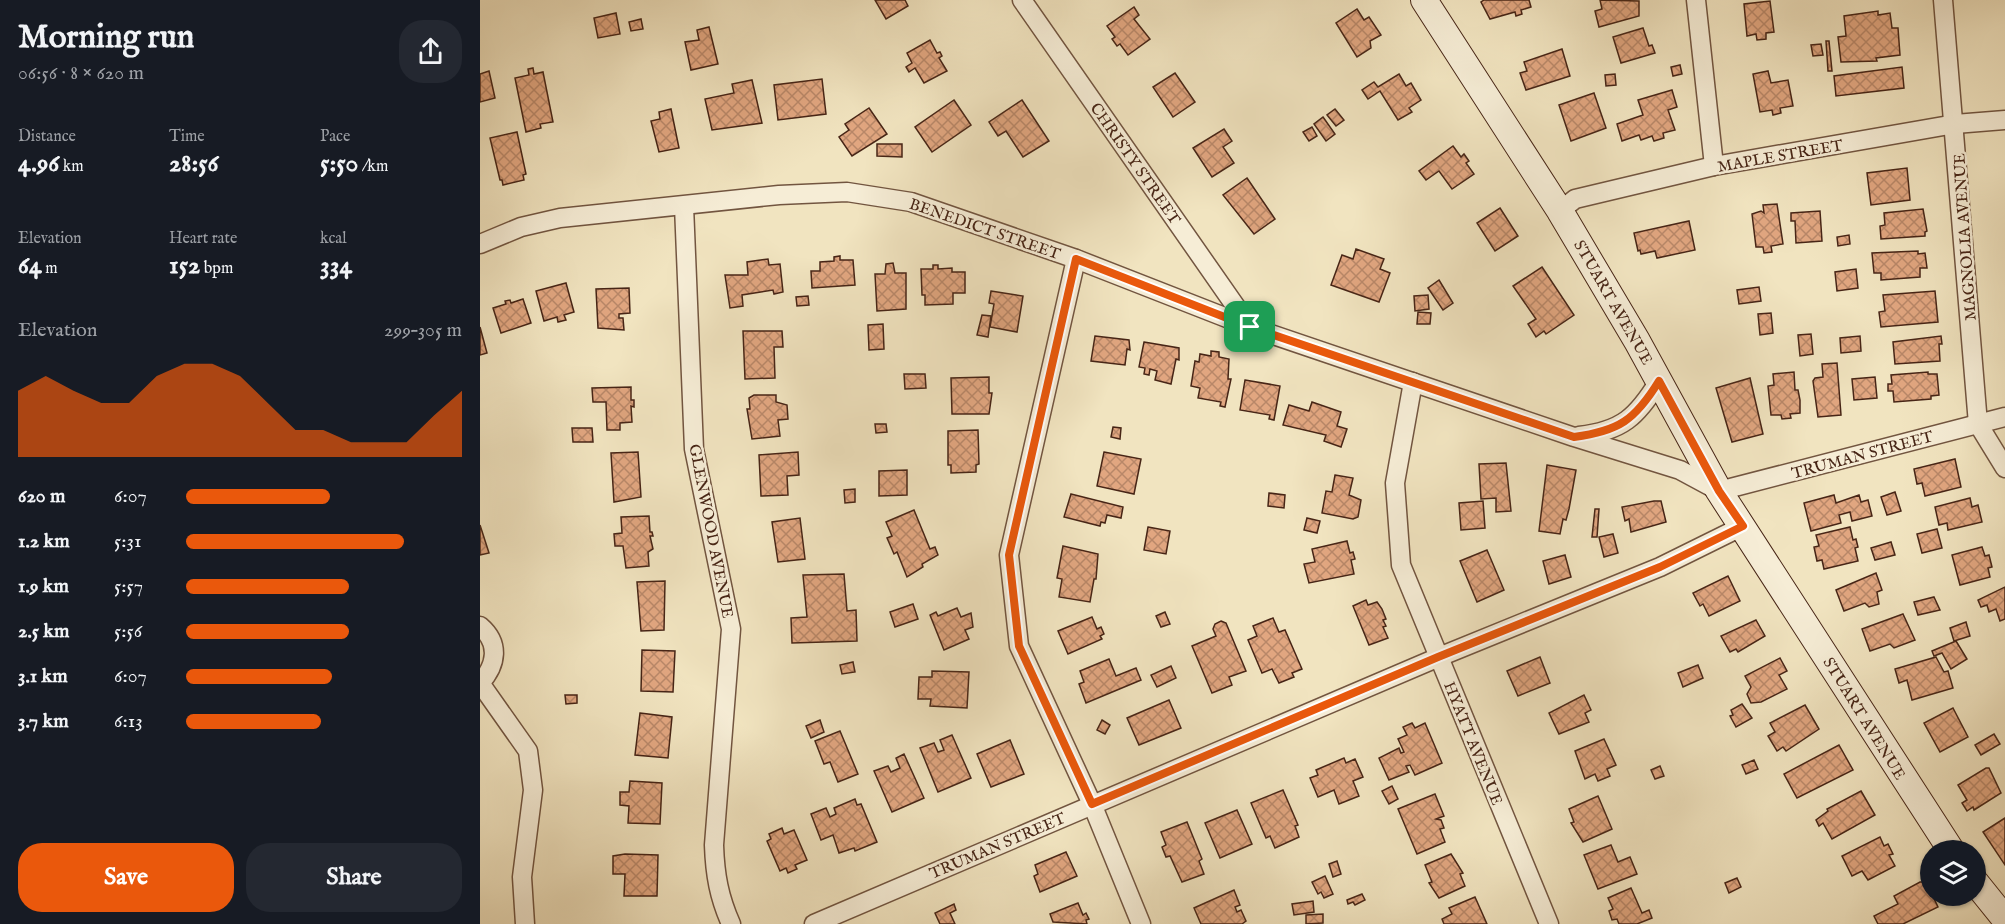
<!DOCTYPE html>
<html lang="en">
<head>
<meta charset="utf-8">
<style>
	:root { --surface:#171b24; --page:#242831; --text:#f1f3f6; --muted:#9ea1a6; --accent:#ea580c }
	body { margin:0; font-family:"IM FELL English",serif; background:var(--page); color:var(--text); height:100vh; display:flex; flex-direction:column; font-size:22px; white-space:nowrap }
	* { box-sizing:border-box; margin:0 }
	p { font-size:20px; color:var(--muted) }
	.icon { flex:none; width:33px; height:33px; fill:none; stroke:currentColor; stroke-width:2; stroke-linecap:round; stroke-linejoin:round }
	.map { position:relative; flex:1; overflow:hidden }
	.sheet { display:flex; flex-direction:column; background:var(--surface); width:480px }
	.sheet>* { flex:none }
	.controls { position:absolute; left:1440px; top:840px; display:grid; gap:12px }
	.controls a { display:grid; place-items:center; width:66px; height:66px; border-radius:50%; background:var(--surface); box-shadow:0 2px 4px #0004; font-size:30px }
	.pin { position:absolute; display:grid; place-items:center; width:51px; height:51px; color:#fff; margin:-26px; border-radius:12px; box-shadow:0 3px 9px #0006 }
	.round { display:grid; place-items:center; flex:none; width:63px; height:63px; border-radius:24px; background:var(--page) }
	.overview { display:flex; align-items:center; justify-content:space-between; height:102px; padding:0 18px }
	h1 { font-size:33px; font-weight:800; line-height:45px }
	.figures { display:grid; grid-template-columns:repeat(3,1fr); gap:9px; height:102px; padding:6px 18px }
	.figures div { display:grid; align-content:center }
	.figures b { font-size:26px; font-weight:800 }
	.figures small { font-size:16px; font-weight:400 }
	.figures p { font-size:16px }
	.chart { height:168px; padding:12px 18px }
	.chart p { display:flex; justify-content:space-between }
	.chart svg { width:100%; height:108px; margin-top:6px; fill:var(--accent); opacity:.7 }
	.button { display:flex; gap:12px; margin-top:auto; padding:12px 18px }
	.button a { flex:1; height:69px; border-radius:24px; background:var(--accent); color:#fff; font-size:24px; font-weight:800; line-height:69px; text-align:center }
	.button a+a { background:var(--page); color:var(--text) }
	ul { padding:0 18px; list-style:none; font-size:20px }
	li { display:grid; grid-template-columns:96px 72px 1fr; align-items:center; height:45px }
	li i { height:15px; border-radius:8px; background:var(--accent) }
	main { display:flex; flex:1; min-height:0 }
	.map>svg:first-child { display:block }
</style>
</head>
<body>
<main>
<section class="sheet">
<div class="overview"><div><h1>Morning run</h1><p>06:56 · 8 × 620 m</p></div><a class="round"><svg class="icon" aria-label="share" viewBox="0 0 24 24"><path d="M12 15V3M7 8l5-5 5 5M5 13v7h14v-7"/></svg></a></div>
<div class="figures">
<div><p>Distance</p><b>4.96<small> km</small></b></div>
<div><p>Time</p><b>28:56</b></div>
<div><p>Pace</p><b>5:50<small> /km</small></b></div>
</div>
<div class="figures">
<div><p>Elevation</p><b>64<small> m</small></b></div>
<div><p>Heart rate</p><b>152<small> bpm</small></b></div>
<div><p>kcal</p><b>334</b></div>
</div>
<div class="chart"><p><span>Elevation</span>299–305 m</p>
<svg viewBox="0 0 160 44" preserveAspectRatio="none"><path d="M0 44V17L10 11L20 17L30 22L40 22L50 11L60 6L70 6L80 11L90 22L100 33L110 33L120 38L130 38L140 38L150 27L160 17V44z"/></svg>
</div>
<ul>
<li><b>620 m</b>6:07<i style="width:52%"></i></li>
<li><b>1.2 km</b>5:31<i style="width:79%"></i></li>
<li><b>1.9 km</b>5:57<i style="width:59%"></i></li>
<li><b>2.5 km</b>5:56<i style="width:59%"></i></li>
<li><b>3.1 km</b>6:07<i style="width:53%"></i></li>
<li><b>3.7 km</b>6:13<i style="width:49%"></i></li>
</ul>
<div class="button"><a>Save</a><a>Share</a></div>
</section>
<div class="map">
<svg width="1525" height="924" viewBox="0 0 1525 924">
	<defs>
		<pattern id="building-cross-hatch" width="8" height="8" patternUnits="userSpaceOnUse" patternTransform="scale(1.5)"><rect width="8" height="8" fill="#e1a680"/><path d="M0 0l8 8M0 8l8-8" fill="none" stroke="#b88768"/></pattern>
	</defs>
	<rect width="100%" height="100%" fill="#f1e4c0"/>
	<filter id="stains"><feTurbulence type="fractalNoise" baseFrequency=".00333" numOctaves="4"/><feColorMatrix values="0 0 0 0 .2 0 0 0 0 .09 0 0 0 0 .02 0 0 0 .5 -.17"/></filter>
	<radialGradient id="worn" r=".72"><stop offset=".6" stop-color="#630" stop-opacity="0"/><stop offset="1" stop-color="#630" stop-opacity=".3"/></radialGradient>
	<!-- building -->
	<g fill="url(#building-cross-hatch)" stroke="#472516" stroke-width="1.5">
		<path d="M395 0H425L428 6 406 19Z"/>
		<path d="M1004 0H1049L1051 7 1041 10 1042 14 1036 16 1035 12 1010 19 1001 2Z"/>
		<path d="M1120 0 1159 1V16L1119 27 1115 11 1122 9Z"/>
		<path d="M1290 1 1294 32 1286 33V39L1277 40 1276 34 1267 36 1264 4Z"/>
		<path d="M654 7 659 15 654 19 670 39 648 55 640 44 637 46 632 39 635 37 627 26Z"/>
		<path d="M877 9 884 20 889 17 901 35 890 41 891 48 877 57 856 23Z"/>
		<path d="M1398 11V15L1410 13 1412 28H1418L1420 55 1396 58 1397 61 1361 62 1358 37 1366 36 1364 16Z"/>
		<path d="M136 13 140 34 118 38 114 18Z"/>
		<path d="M161 19 163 29 151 31 149 22Z"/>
		<path d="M229 27 238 64 211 70 205 42 219 40 217 30Z"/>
		<path d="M1163 28 1169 46 1172 45 1175 53 1141 63 1133 37Z"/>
		<path d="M450 40 457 53 460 52 462 56 459 58 467 71 444 83 435 68 429 72 426 67 432 63 427 53Z"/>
		<path d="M1346 41H1349L1352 71H1348Z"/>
		<path d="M1341 44 1343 55 1333 56 1331 45Z"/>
		<path d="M1082 49 1090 76 1046 90 1040 73 1047 71 1044 62Z"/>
		<path d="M1200 65 1202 74 1193 76 1191 67Z"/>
		<path d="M1422 67 1424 88 1356 96 1354 76Z"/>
		<path d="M53 68 54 74 63 72 73 122 60 124 61 128 46 132 35 78 49 75 48 69Z"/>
		<path d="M9 71 15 98 0 102V74Z"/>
		<path d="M1288 71 1291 83 1308 80 1313 106 1300 108 1301 113 1293 115 1292 110 1280 112 1273 74Z"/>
		<path d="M695 73 715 102 693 117 673 87Z"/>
		<path d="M919 74 926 86 931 83 941 100 929 108 932 112 918 120 900 91 888 99 882 90 894 82 898 87Z"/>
		<path d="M1135 74 1136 85 1126 86 1125 75Z"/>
		<path d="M342 79 346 114 298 120 294 85Z"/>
		<path d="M272 80 282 123 232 130 225 99 254 93 252 84Z"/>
		<path d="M1192 90 1197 107 1188 110 1195 130 1183 133 1184 138 1174 141 1172 136 1161 140 1159 135 1142 141 1137 124 1163 115 1158 100Z"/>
		<path d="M1114 93 1126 128 1091 141 1079 105Z"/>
		<path d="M474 100 491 125 452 152 435 127Z"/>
		<path d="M542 100 569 141 543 157 526 131 518 136 509 122Z"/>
		<path d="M389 108 407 134 372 156 359 137 369 130 365 124Z"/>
		<path d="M191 109 199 148 179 152 171 121 180 119 179 112Z"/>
		<path d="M855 109 864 120 856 126 847 115Z"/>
		<path d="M843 117 855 134 846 141 834 124Z"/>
		<path d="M832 127 837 136 829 141 823 132Z"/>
		<path d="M744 129 752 141 743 147 754 163 732 177 713 148Z"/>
		<path d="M37 132 46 174 43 175 44 180 23 185 22 180H20L10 138Z"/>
		<path d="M397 144H422V157L397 156Z"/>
		<path d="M973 146 981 157 984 154 989 161 986 163 994 174 972 189 959 171 946 180 939 171Z"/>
		<path d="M1427 168 1430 200 1391 205 1387 173Z"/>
		<path d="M767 178 795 219 774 234 743 195Z"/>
		<path d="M1297 204 1303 244 1291 246 1292 252 1284 253 1283 247H1276L1272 214 1281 211 1284 213 1283 205Z"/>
		<path d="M1020 208 1038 236 1015 251 997 223Z"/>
		<path d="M1443 209 1447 231 1445 232V236L1401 239 1400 226 1405 225 1404 213Z"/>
		<path d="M1340 211 1342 241 1316 243 1315 221H1311V213Z"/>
		<path d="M1209 221 1215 250 1177 258 1175 251 1161 254 1160 250 1158 251 1154 233Z"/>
		<path d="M1369 235 1370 244 1358 246 1357 237Z"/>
		<path d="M876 249 904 259 900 269 910 273 899 302 851 285 862 255 873 259Z"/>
		<path d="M1438 251V254L1445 253 1447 268H1440V277L1401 280V273H1394L1392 253Z"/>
		<path d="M360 256V260H373L375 285 332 288 331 271H340V262L354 261V257Z"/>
		<path d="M288 259 289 265 300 264 303 292 294 294 293 290 262 295 263 306 250 308 245 275H268L267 262Z"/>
		<path d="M413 263 415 273H426V309L397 311 395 274H405L406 264Z"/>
		<path d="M453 265H458V269L472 268V272H485V293H473V304L445 305V295H442L441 269H453Z"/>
		<path d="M1062 267 1094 315 1066 334 1064 331 1056 337 1048 324 1056 319 1033 286Z"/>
		<path d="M1376 269 1378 288 1357 291 1355 272Z"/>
		<path d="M959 280 973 303 963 310 948 288Z"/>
		<path d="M86 283 94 312 84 315 86 320 78 322 77 317 64 321 56 291Z"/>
		<path d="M1279 287 1281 301 1259 304 1257 290Z"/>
		<path d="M149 288 150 313 139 314V318H143L144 330 118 328 116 289Z"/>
		<path d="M511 291 543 296 537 332 510 327 514 304 509 303Z"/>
		<path d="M1455 291 1458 322 1401 327 1399 312 1405 311 1403 295Z"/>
		<path d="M948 295 949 309 935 311 934 296Z"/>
		<path d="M328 296 329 305 317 306 316 297Z"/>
		<path d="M43 299 51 323 21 333 13 308 26 304 25 301 30 300 31 303Z"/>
		<path d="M938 312 951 313 950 324H937Z"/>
		<path d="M1291 313 1293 333 1280 335 1278 314Z"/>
		<path d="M502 315 511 316 508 337 497 335Z"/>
		<path d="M403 324 404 349 389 350 388 325Z"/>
		<path d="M0 327 7 353 0 355Z"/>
		<path d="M263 331H302L303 347H294L295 378 265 379Z"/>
		<path d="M1331 334 1333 354 1320 356 1318 335Z"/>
		<path d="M615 336 649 340 650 350 647 349 645 365 611 361Z"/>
		<path d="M1380 336 1381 351 1361 353 1360 338Z"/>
		<path d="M1461 336 1462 344H1459L1460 361 1415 364 1413 342Z"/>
		<path d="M664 342 699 348V360L696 359 691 384 675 380 677 371 670 369 669 375 664 374 665 368 659 367Z"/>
		<path d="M731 351 739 352V357L749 359 748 379H751L745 407 740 406 741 402 718 398 720 388 711 386 715 361 719 362 720 354 731 356Z"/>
		<path d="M1357 363 1361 415 1338 417 1333 381 1335 378 1343 377 1342 364Z"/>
		<path d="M1314 372 1315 390H1318L1320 400V413L1310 414 1311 418 1302 419 1301 415H1291L1288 386 1294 385 1293 374Z"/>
		<path d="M1448 372V374H1457L1459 395 1451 396V399L1414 402 1413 391H1408V384H1412L1411 375Z"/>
		<path d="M424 374H445L446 388 425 389Z"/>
		<path d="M509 377V393H512L509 414H472L471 378Z"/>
		<path d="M1395 377 1397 398 1374 400 1372 379Z"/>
		<path d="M1270 378 1283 434 1252 442 1236 388Z"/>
		<path d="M765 380 800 386 794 420 789 419 790 415 760 410Z"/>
		<path d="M151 387V400H154V407L151 406 152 422 140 423V430H127L126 402H113L112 388Z"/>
		<path d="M274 395H296V402L307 405 308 419 298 420 300 436 272 439 267 409H270L269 398Z"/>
		<path d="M832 402 861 412 857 426 867 429 861 447 844 441 846 435 803 425 809 405 829 411Z"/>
		<path d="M395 424H406L407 432 396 433Z"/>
		<path d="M633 427 641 428 640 439 631 437Z"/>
		<path d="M92 428H112L113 442H93Z"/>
		<path d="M498 430 499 464 496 465V472L471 473V465H468V431Z"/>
		<path d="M158 452 161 497 134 502 131 453Z"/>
		<path d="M318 452 319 475 307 476 308 495 281 496 279 455Z"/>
		<path d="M624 452 661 459 654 494 617 486Z"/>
		<path d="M1475 459 1481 487 1445 496 1442 483 1437 484 1434 469Z"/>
		<path d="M1026 463 1031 511 1016 512V498L1001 499 999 464Z"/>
		<path d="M1067 465 1096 470 1089 509 1086 520 1083 519 1080 534 1059 531Z"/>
		<path d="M427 470V495L399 496V471Z"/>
		<path d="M855 475 873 478 869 495 881 500 878 517 873 519 842 513 846 491 852 492Z"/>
		<path d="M375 489V502L365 503 364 490Z"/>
		<path d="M1415 492 1421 511 1407 515 1401 497Z"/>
		<path d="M789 493 805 495 804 508 788 506Z"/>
		<path d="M591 494 643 507 641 518 627 515 625 523 621 522 620 526 584 517Z"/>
		<path d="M1354 495 1356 503 1379 495 1381 502 1388 500 1392 516 1372 521 1370 512 1359 515 1361 523 1331 531 1324 503Z"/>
		<path d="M1490 498 1492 507 1498 505 1502 522 1468 530 1467 523 1459 525 1455 507Z"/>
		<path d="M1003 501 1005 528 981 530 979 503Z"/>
		<path d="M1174 501H1181L1186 522 1151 532 1149 519 1145 521 1142 507Z"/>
		<path d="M1115 509H1119L1117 537H1112Z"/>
		<path d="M434 510 450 549 455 547 458 555 442 564 443 567 427 577 417 552 414 554 407 538 412 536 406 522Z"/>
		<path d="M169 516 170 532H172L173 536H170L173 549 168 552 169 566 146 568 143 546H135L134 534 142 533 141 517Z"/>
		<path d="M320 518 325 559 298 562 292 522Z"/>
		<path d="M827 518 840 521 837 533 824 530Z"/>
		<path d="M0 525 9 553 0 555Z"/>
		<path d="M668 527 690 531 686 554 664 550Z"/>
		<path d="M1370 527 1373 540 1376 539 1378 547 1375 548 1378 561 1344 569 1342 560 1337 561 1334 547 1339 546 1336 535Z"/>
		<path d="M1457 529 1462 548 1442 553 1437 534Z"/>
		<path d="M1133 534 1138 553 1124 557 1119 537Z"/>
		<path d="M867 541 870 553 873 552 875 559 871 560 874 574 829 583 824 564 835 562 832 549Z"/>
		<path d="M1411 542 1415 555 1395 560 1391 548Z"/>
		<path d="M583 546 618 554 616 579H614L610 602 579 597 582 579 577 578Z"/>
		<path d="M1502 547 1505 556 1509 555 1512 567 1508 568 1510 577 1480 585 1472 555Z"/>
		<path d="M1007 550 1024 590 997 602 980 561Z"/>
		<path d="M1085 555 1091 577 1069 584 1063 561Z"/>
		<path d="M1396 573 1402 590 1397 592 1399 604 1389 607 1385 603 1364 611 1356 590Z"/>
		<path d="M364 574 367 611 376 610 377 641 312 643 311 618 327 617 323 575Z"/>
		<path d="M1248 576 1260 601 1229 616 1223 604 1220 606 1213 593Z"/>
		<path d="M185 581 184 630 161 631 157 582Z"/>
		<path d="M1525 587V619L1520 621 1516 609 1509 612 1507 605 1501 607 1498 600Z"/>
		<path d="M1454 597 1460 610 1438 615 1434 602Z"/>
		<path d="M886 600 888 605 897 602 902 609 906 619 903 620 906 626 903 627 908 638 889 645 873 606Z"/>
		<path d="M433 604 438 619 415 627 410 612Z"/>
		<path d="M477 608 481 617 491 613 493 627 485 630 489 639 464 650 450 615 456 612 458 616Z"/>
		<path d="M685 612 690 624 681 627 676 616Z"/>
		<path d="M1423 614 1435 640 1414 648 1410 644 1390 651 1382 629Z"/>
		<path d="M612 617 617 629 621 627 624 634 620 636 622 639 588 654 578 631Z"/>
		<path d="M793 618 799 632 805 630 822 669 812 673 814 677 799 683 792 669 782 673 768 640 777 636 773 626Z"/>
		<path d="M1276 620 1285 636 1258 652 1256 649 1250 652 1241 636Z"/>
		<path d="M741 621 746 623 766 671 749 677 752 685 732 693 712 646 736 636 733 629 735 624Z"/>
		<path d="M1486 622 1490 636 1474 641 1470 628Z"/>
		<path d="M1476 641 1487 659 1471 669 1462 653 1454 656 1452 651Z"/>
		<path d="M162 650 195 651 193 692 161 691Z"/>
		<path d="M1060 657 1070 683 1038 696 1027 671Z"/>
		<path d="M1456 657 1464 672 1468 671 1473 688 1432 700 1427 680 1419 683 1415 669Z"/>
		<path d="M1300 658 1307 671 1299 675 1307 689 1281 702 1271 703 1267 694 1271 687 1265 676Z"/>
		<path d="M629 659 636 676 656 668 661 680 606 703 599 684 604 682 600 671Z"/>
		<path d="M373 662 375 672 362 674 360 665Z"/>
		<path d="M1218 665 1223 678 1203 687 1198 673Z"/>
		<path d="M691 666 696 678 677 687 671 675Z"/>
		<path d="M452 671 489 672 487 708 450 706 451 699H438L439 677H452Z"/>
		<path d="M85 695H97V703L86 704Z"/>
		<path d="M1104 695 1111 710 1105 713 1109 722 1079 734 1069 713Z"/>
		<path d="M689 700 701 728 659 745 647 718Z"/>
		<path d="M1262 704 1272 718 1256 727 1250 716 1253 715 1251 710Z"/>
		<path d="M1325 705 1339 729 1306 751 1303 747 1297 751 1288 736 1295 732 1290 723Z"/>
		<path d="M1473 708 1488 737 1460 752 1444 723Z"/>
		<path d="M160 713 192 717 188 758 155 755Z"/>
		<path d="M340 720 344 732 331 738 326 726Z"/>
		<path d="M622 720 630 725 625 734 617 730Z"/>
		<path d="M932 723 935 728 945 723 962 763 935 775 930 765 926 766 929 772 909 780 899 758 919 748 921 753 924 752 918 739 927 735 923 727Z"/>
		<path d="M360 731 378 774 358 782 350 762 344 764 335 741Z"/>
		<path d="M1514 734 1520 744 1501 755 1495 745Z"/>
		<path d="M472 735 491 778 458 792 440 748 454 743 458 752 464 750 460 740Z"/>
		<path d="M1124 739 1136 765 1127 769 1130 776 1118 781 1115 774 1105 779 1095 751Z"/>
		<path d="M530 740 544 774 511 787 497 754Z"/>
		<path d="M1359 745 1373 770 1317 798 1304 774Z"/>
		<path d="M424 754 444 798 412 812 394 771 408 766 411 772 420 768 416 758Z"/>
		<path d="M864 758 866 763 875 759 883 777 873 781 879 796 859 804 854 790 838 797 830 778 838 775 836 770Z"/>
		<path d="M1274 760 1278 769 1266 774 1262 765Z"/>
		<path d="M1180 766 1184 776 1175 779 1171 770Z"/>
		<path d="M1506 768H1509L1521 793 1494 810 1493 807 1487 811 1482 803 1487 800 1478 785Z"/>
		<path d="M150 781 182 783 180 824 148 823 149 806 140 805V792H149Z"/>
		<path d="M912 786 918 799 909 804 902 791Z"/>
		<path d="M803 790 818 825 815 826 819 837 795 848 790 836 786 838 771 803Z"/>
		<path d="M1381 791 1395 815 1352 839 1343 823 1339 826 1336 820 1348 811 1347 809Z"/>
		<path d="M955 794 964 816 956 819 961 820 964 828 960 829 965 842 937 854 918 809Z"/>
		<path d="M1118 796 1132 829 1103 842 1091 823 1094 822 1089 809Z"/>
		<path d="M375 799 377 805 381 804 397 842 375 851 374 848 359 853 353 835 341 840 331 814 346 808 350 817 356 814 354 808Z"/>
		<path d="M757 810 772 844 740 858 725 823Z"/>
		<path d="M1525 818V865L1503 832Z"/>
		<path d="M707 822 722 859 719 861 724 874 702 882 690 856 686 857 682 847 686 845 681 832Z"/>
		<path d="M302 828 304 834 314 830 327 860 315 865 317 869 308 873 306 868 300 871 287 841 291 839 289 834Z"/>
		<path d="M1400 837 1404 846 1408 844 1413 854 1409 855 1415 866 1388 880 1382 871 1372 876 1362 856Z"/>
		<path d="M1131 845 1138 862 1150 857 1157 874 1118 889 1104 855Z"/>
		<path d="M586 852 597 876 560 892 554 876 558 874 555 865Z"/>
		<path d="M145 854 178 855 177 896H144L145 874H133V856Z"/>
		<path d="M971 854 983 873 980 874 985 886 959 898 949 883 952 882 945 865Z"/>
		<path d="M857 861 861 874 853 877 849 864Z"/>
		<path d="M845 876 853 894 844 898 841 892 838 894 832 882Z"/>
		<path d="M1257 878 1261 887 1249 893 1245 883Z"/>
		<path d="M1440 882H1446L1458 907 1423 924H1398L1394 916 1418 904 1414 896Z"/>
		<path d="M1151 888 1162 913 1169 910 1172 918 1157 924H1139L1137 919 1132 920 1129 911 1133 909 1128 898Z"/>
		<path d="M754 890 760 905 755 907 757 912 761 910 766 921 762 924H721L714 908Z"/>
		<path d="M882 894 885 900 875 905 873 902 868 904 867 900Z"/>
		<path d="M995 897 1007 924H964L962 919 972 914 969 908Z"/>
		<path d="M833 901 834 912 814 915 812 904Z"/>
		<path d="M598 903 603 915 606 913 609 919 606 920 607 924 573 922 570 914Z"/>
		<path d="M474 904 476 910 470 913 475 924H460L455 913Z"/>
		<path d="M843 914V923L826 924V915Z"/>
	</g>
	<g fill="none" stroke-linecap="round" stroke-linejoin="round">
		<!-- street casing -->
		<g stroke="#725540" stroke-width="21">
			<g id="street">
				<path d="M542 0 770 327"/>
				<path d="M1216 0 1234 166"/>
				<path d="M1463 0 1498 424 1525 468"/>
				<path d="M204 206 214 449 251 629 234 845C235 875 239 897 251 924"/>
				<path d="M1080 211 1095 199 1234 166 1475 124 1525 120"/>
				<path d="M0 244 41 227 80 218 299 195 367 192 431 202 596 259 770 327 1094 437 1200 470 1239 491 1525 417"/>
				<path d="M596 259 529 555 539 646 612 804 661 924"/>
				<path d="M933 382 915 483 921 565 1069 924"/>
				<path d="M1099 436C1142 431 1157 417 1179 381"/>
				<path d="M0 626C20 643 17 665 0 683"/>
				<path d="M0 683 48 751 53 790 42 877 45 924"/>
				<path d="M334 924 959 657 1180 567 1263 526"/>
			</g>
		</g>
		<!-- secondary casing -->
		<g stroke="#472516" stroke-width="28">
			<g id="secondary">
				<path d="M944 0 1080 211 1157 341 1239 491 1471 850"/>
				<path d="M1496 883 1525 919"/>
			</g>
		</g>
		<!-- street -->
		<use href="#street" stroke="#f6edd6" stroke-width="18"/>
		<!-- secondary -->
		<use href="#secondary" stroke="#f6edd6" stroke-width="26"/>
	</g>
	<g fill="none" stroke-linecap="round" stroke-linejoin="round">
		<!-- route casing -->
		<g stroke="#fff" stroke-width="12">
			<path id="route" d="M596 259 770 327 1094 437C1139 431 1155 420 1179 381L1239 491 1263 526 1180 567 958 657 612 804 539 646 529 555Z"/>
		</g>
		<!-- route -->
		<use href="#route" stroke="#ea580c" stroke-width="8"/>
	</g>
	<g text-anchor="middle" stroke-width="5" stroke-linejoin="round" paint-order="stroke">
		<!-- street labels -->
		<g font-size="16" fill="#472516" stroke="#f6edd6">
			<text transform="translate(1300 155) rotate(-10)" y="6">MAPLE STREET</text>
			<text transform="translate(656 163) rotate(55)" y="6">CHRISTY STREET</text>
			<text transform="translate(505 228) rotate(19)" y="6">BENEDICT STREET</text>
			<text transform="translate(1484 237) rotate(-94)" y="6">MAGNOLIA AVENUE</text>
			<text transform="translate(1134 302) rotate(60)" y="6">STUART AVENUE</text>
			<text transform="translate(1382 454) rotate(-15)" y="6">TRUMAN STREET</text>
			<text transform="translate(232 531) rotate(79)" y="6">GLENWOOD AVENUE</text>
			<text transform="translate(1385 718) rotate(58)" y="6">STUART AVENUE</text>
			<text transform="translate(994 743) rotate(68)" y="6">HYATT AVENUE</text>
			<text transform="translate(517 845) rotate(-23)" y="6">TRUMAN STREET</text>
		</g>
	</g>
	<rect width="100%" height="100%" filter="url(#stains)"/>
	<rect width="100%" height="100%" fill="url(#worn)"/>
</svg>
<div class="controls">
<a><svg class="icon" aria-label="layers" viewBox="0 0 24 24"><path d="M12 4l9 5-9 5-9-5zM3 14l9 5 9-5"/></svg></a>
</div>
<div class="pin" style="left:770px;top:327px;background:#1e9e55"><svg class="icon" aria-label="arrive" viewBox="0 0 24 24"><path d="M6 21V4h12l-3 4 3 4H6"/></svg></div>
</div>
</main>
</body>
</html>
